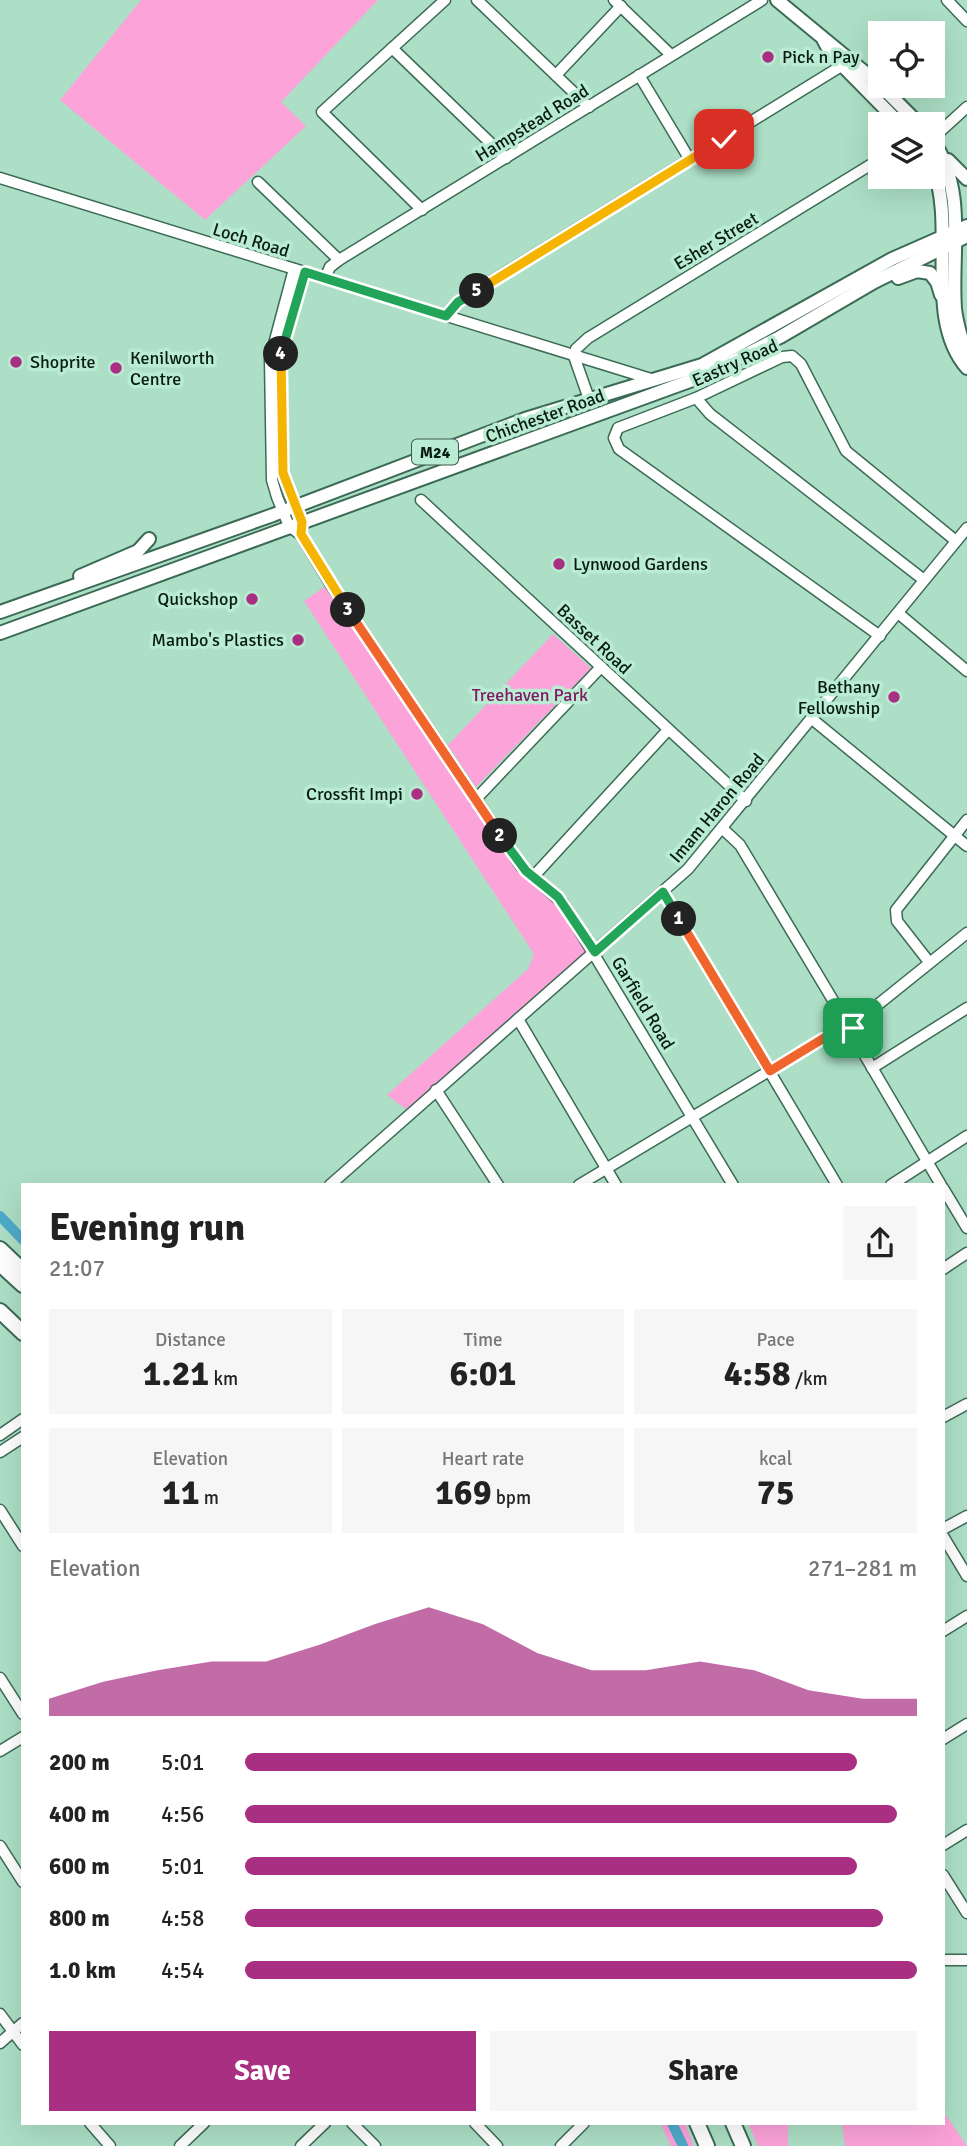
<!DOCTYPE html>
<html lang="en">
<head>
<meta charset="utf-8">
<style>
	:root { --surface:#fff; --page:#f6f6f6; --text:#222; --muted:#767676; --accent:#a92f83 }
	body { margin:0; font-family:Signika,sans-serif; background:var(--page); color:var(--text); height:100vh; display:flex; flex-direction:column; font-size:26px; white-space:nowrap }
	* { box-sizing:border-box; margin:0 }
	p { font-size:23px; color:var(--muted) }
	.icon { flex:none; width:38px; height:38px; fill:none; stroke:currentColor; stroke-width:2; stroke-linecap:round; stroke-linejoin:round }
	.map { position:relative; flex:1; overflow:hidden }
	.sheet { position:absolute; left:21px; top:1183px; width:924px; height:942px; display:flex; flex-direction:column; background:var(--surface); border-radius:0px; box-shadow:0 7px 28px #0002 }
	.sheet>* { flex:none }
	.tools { position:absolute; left:868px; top:21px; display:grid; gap:14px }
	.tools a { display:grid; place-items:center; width:77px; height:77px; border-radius:0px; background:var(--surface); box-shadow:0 7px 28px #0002; font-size:35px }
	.pin { position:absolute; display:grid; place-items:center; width:60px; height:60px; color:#fff; margin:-30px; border-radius:14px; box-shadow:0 4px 10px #0006 }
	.km { position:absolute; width:35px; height:35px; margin:-18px; border-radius:50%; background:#222; color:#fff; font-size:19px; line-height:35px; text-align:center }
	.round { display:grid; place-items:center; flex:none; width:74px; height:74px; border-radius:0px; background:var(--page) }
	.head { display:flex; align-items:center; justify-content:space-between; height:119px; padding:0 28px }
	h1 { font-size:38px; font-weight:700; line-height:52px }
	.stats { display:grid; grid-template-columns:repeat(3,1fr); gap:10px; height:119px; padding:7px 28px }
	.stats div { display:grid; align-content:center; border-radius:0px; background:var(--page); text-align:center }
	.stats b { font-size:35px; font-weight:700 }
	.stats small { font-size:19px; font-weight:400 }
	.stats p { font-size:19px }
	.chart { height:196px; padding:14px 28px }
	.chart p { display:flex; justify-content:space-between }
	.chart svg { width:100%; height:126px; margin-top:7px; fill:var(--accent); opacity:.7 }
	.primary-button { display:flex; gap:14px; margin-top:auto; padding:14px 28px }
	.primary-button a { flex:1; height:80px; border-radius:0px; background:var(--accent); color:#fff; font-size:28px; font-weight:700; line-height:80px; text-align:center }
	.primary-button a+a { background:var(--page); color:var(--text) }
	ul { padding:0 28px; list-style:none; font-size:23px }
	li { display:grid; grid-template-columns:112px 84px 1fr; align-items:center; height:52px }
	li i { height:18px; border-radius:9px; background:var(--accent) }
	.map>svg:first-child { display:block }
</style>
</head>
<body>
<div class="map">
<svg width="967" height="2146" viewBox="0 0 967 2146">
	<rect width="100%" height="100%" fill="#addfc6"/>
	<!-- green -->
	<g fill="#fca3da">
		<path d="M141 0H378L281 102 306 126 205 220 60 100Z"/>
		<path d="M330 583 521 866 551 890 595 952 410 1112 387 1095 528 969 534 954 304 601Z"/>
		<path d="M553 634 591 668 476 787 448 745Z"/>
		<path d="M943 2111 967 2146H845L842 2123H943Z"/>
		<path d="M660 2123H685L694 2146H671Z"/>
		<path d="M748 2123H788V2146H758Z"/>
	</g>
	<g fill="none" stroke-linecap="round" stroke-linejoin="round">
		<!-- canal -->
		<g stroke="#4eabca" stroke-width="10">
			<path d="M0 1216 23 1240"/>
			<path d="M672 2123 683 2146"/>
		</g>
		<!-- minor casing -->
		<g stroke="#3c6b55" stroke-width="13">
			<g id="minor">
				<path d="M477 0 589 107"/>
				<path d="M614 0 671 55"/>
				<path d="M947 0 967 21"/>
				<path d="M392 48 506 158"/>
				<path d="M556 75 621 6"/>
				<path d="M639 75 690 160"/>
				<path d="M933 138 967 107"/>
				<path d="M0 178 651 379"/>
				<path d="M258 182 339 260"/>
				<path d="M422 210 322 112 445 0"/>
				<path d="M294 269 270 359 272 480 277 497 289 526 301 535 330 583 521 866 563 903 733 1185"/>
				<path d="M325 278 330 267 339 260 762 0"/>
				<path d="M446 316 458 302 843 65"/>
				<path d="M574 356 576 349 588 338 880 159"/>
				<path d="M574 356 589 399"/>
				<path d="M696 398 710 414 924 580"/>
				<path d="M421 500 746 801"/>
				<path d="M301 527 283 473 281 366 283 345 305 273"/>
				<path d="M898 613 967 671"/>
				<path d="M880 636 619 449 614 438 618 428 696 398 782 357 792 356 801 364 846 451 956 541"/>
				<path d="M812 719 967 846"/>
				<path d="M475 800 601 667"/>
				<path d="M723 829 740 845 834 1002 840 1020"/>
				<path d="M533 877 668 730"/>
				<path d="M663 892 837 1185"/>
				<path d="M929 962 897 921 896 910 967 820"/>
				<path d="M518 1019 616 1185"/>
				<path d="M855 1023 967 933"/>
				<path d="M846 1031 857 1042 941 1185"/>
				<path d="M872 1068 967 1008"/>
				<path d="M436 1090 498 1185"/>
				<path d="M330 1185 688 869 967 528"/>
				<path d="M579 1185 824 1038 840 1024"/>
				<path d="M891 1185 967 1136"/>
				<path d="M943 1188 967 1228"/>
				<path d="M943 1269 967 1253"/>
				<path d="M943 1417 967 1404"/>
				<path d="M0 1435 23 1419"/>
				<path d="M0 1452 23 1437"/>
				<path d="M0 1510 23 1546"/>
				<path d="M943 1529 967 1516"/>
				<path d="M943 1536 967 1576"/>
				<path d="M943 1631 967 1616"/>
				<path d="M0 1678 23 1714"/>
				<path d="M943 1739 967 1724"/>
				<path d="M0 1751 23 1737"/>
				<path d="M943 1845 967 1830"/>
				<path d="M0 1846 23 1882"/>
				<path d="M943 1875 967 1913"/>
				<path d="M943 1960H967"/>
				<path d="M0 2014 23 2045"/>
				<path d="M0 2043 23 2023"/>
				<path d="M90 2123 110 2146"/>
				<path d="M352 2123 375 2146"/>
				<path d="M475 2123 497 2146"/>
				<path d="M180 2146 204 2123"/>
				<path d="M301 2146 325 2123"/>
				<path d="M561 2146 584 2123"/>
			</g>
		</g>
		<!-- major casing -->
		<g stroke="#3c6b55" stroke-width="16">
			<g id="major">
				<path d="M777 0 880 85"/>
				<path d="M824 41 831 54 900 124"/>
				<path d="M881 86 919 124"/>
				<path d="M933 140C967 193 951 249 955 309 957 325 962 341 967 356"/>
				<path d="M948 160 967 179"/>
				<path d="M933 167C957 228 923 318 967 368"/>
				<path d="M898 278 917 271 930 273 937 282 941 295"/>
				<path d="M80 576 138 551 149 539"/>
				<path d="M0 612 273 515 525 419 702 365 892 259 967 226"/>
				<path d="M0 633 706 375 780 337 874 282 967 236"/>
			</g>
		</g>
		<!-- highway casing -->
		<g stroke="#3c6b55" stroke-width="18">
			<g id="highway">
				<path d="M0 1249 23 1271"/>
				<path d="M0 1264 23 1285"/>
				<path d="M0 1311 23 1333"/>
				<path d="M697 2123 707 2146"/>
				<path d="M733 2123 743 2146"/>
			</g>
		</g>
		<!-- minor -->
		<use href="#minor" stroke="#fff" stroke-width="10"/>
		<!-- major -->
		<use href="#major" stroke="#fff" stroke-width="12"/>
		<!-- highway -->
		<use href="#highway" stroke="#fff" stroke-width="14"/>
	</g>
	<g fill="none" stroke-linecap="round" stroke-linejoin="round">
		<!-- split-1 casing -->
		<g stroke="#fff" stroke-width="14">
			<path id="split-1" d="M679 919 770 1071 824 1038 853 1028"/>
		</g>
		<!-- split-2 casing -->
		<g stroke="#fff" stroke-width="14">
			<path id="split-2" d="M500 836 526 871 558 897 595 952 663 892 679 919"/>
		</g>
		<!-- split-3 casing -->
		<g stroke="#fff" stroke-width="14">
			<path id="split-3" d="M348 610 500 836"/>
		</g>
		<!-- split-4 casing -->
		<g stroke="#fff" stroke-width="14">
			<path id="split-4" d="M281 354 283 473 302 522 301 534 348 610"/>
		</g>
		<!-- split-5 casing -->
		<g stroke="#fff" stroke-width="14">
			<path id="split-5" d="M281 354 305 272 446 316 458 302 477 291"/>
		</g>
		<!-- split-6 casing -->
		<g stroke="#fff" stroke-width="14">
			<path id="split-6" d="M477 291 724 139"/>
		</g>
		<!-- split-1 -->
		<use href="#split-1" stroke="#f0652b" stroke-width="9"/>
		<!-- split-2 -->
		<use href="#split-2" stroke="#22a559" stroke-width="9"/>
		<!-- split-3 -->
		<use href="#split-3" stroke="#f0652b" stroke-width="9"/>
		<!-- split-4 -->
		<use href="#split-4" stroke="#f5b400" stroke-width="9"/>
		<!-- split-5 -->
		<use href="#split-5" stroke="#22a559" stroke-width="9"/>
		<!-- split-6 -->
		<use href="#split-6" stroke="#f5b400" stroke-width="9"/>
	</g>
	<!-- markers -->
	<g fill="#a92f83" stroke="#baecd3" stroke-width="2.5">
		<circle cx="768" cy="57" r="7"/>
		<circle cx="16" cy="362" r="7"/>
		<circle cx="116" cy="368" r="7"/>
		<circle cx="559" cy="564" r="7"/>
		<circle cx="252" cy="599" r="7"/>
		<circle cx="298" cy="640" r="7"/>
		<circle cx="894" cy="697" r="7"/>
		<circle cx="417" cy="794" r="7"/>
	</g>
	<g text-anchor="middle" stroke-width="7" stroke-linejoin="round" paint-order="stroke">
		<!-- shield labels -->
		<rect fill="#baecd3" stroke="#3e5a4d" stroke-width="2" x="412" y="439.5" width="46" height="25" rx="5"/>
		<g font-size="16" font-weight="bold" fill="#091c14">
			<text x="435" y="458">M24</text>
		</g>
		<!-- poi labels -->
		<g font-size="18" fill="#091c14" stroke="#baecd3" text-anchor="start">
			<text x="782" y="63">Pick n Pay</text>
			<text x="130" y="364">Kenilworth<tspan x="130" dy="21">Centre</tspan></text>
			<text x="30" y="368">Shoprite</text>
			<text x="573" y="570">Lynwood Gardens</text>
			<text x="238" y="605" text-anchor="end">Quickshop</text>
			<text x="284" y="646" text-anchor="end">Mambo's Plastics</text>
			<text x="880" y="693" text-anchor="end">Bethany<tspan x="880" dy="21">Fellowship</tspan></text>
			<text x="403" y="800" text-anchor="end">Crossfit Impi</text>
		</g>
		<!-- street labels -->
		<g font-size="18" fill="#091c14" stroke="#baecd3">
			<text transform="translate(532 123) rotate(-32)" y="6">Hampstead Road</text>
			<text transform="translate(251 240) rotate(17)" y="6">Loch Road</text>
			<text transform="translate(716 241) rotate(-31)" y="6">Esher Street</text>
			<text transform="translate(735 363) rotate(-24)" y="6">Eastry Road</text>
			<text transform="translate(545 416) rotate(-20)" y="6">Chichester Road</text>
			<text transform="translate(594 639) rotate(43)" y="6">Basset Road</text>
			<text transform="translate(717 808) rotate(-50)" y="6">Imam Haron Road</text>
			<text transform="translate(643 1003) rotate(59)" y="6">Garfield Road</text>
		</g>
		<!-- park labels -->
		<g font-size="18" fill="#801a62" stroke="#baecd3">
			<text x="530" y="701">Treehaven Park</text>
		</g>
	</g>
</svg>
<div class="tools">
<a><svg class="icon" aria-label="locate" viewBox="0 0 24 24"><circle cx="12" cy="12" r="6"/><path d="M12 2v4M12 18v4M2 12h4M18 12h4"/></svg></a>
<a><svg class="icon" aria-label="layers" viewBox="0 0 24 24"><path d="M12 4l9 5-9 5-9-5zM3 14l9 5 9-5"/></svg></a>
</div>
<div class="pin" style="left:853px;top:1028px;background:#1e9e55"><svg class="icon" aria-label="arrive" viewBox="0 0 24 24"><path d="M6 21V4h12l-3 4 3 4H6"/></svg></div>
<div class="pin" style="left:724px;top:139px;background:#d93025"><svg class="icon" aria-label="check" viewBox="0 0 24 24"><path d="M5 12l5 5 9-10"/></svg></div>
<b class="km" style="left:679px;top:919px">1</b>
<b class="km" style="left:500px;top:836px">2</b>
<b class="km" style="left:348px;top:610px">3</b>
<b class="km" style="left:281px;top:354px">4</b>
<b class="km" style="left:477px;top:291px">5</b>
<section class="sheet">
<div class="head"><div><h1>Evening run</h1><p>21:07</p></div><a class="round"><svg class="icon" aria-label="share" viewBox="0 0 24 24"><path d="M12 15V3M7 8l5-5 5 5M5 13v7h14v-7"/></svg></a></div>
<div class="stats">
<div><p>Distance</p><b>1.21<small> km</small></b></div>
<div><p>Time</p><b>6:01</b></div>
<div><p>Pace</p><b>4:58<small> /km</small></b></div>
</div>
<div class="stats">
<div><p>Elevation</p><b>11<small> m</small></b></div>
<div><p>Heart rate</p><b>169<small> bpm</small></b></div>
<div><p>kcal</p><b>75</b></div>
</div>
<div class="chart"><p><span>Elevation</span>271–281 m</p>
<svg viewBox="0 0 160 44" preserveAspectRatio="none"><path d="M0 44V38L10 32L20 28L30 25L40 25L50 19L60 12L70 6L80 12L90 22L100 28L110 28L120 25L130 28L140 35L150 38L160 38V44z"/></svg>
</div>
<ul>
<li><b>200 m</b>5:01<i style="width:91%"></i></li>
<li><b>400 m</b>4:56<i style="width:97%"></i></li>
<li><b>600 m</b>5:01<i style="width:91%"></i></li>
<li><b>800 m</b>4:58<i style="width:95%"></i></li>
<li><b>1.0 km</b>4:54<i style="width:100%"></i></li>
</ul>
<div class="primary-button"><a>Save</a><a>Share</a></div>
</section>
</div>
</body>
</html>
